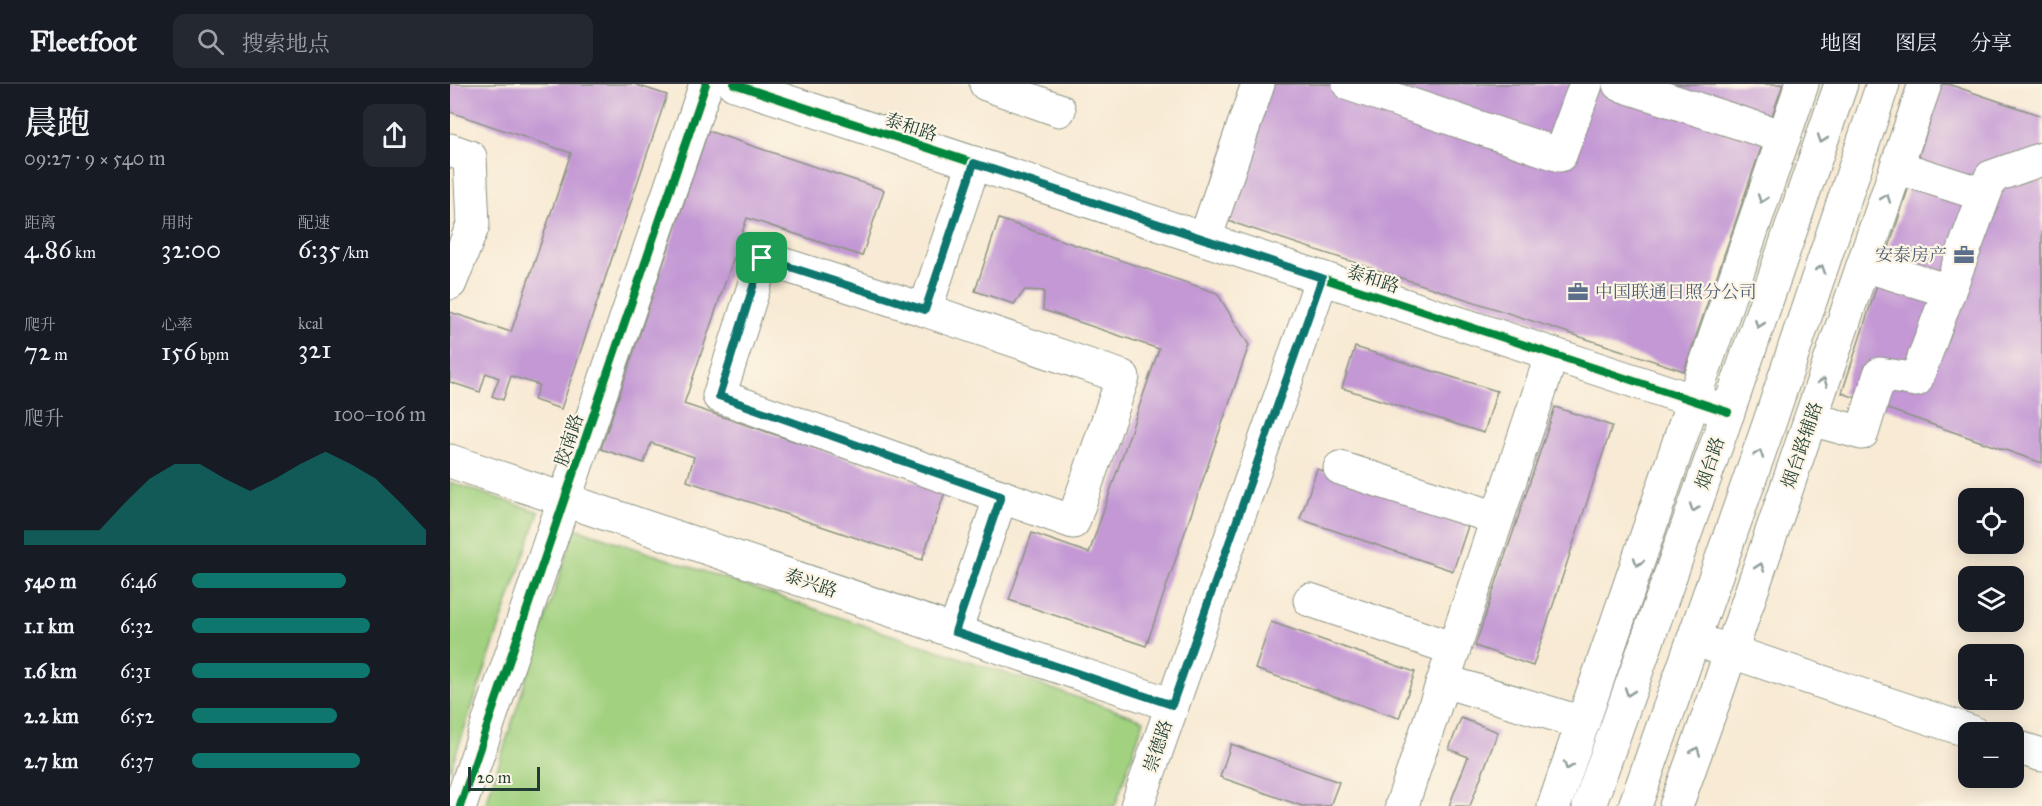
<!DOCTYPE html>
<html lang="zh">
<head>
<meta charset="utf-8">
<style>
	:root { --surface:#171b24; --page:#242831; --text:#f1f3f6; --muted:#9ea1a6; --line:#363941; --accent:#0f766e }
	body { margin:0; font-family:"IM FELL Great Primer","Noto Serif SC",serif; background:var(--page); color:var(--text); height:100vh; display:flex; flex-direction:column; font-size:22px; white-space:nowrap }
	* { box-sizing:border-box; margin:0 }
	p { font-size:20px; color:var(--muted) }
	.icon { flex:none; width:33px; height:33px; fill:none; stroke:currentColor; stroke-width:2; stroke-linecap:round; stroke-linejoin:round }
	.map { position:relative; flex:1; overflow:hidden }
	.panel { display:flex; flex-direction:column; background:var(--surface); width:450px }
	.panel>* { flex:none }
	.controls { position:absolute; left:1508px; top:404px; display:grid; gap:12px }
	.controls a { display:grid; place-items:center; width:66px; height:66px; border-radius:12px; background:var(--surface); box-shadow:0 3px 15px #0003; font-size:30px }
	.scale { position:absolute; left:18px; bottom:15px; width:72px; box-sizing:border-box; padding-left:6px; border:3px solid #1f3d34; border-top:0; font-size:16px; line-height:21px; white-space:nowrap; color:#1f3d34; -webkit-text-stroke:4px #fcf5e5; paint-order:stroke }
	.pin { position:absolute; display:grid; place-items:center; width:51px; height:51px; color:#fff; margin:-26px; border-radius:12px; box-shadow:0 3px 9px #0006 }
	.round { display:grid; place-items:center; flex:none; width:63px; height:63px; border-radius:12px; background:var(--page) }
	.overview { display:flex; align-items:center; justify-content:space-between; height:102px; padding:0 24px }
	h1 { font-size:33px; font-weight:600; line-height:45px }
	.figures { display:grid; grid-template-columns:repeat(3,1fr); gap:9px; height:102px; padding:6px 24px }
	.figures div { display:grid; align-content:center }
	.figures b { font-size:26px; font-weight:600 }
	.figures small { font-size:16px; font-weight:400 }
	.figures p { font-size:16px }
	.chart { height:168px; padding:12px 24px }
	.chart p { display:flex; justify-content:space-between }
	.chart svg { width:100%; height:108px; margin-top:6px; fill:var(--accent); opacity:.7 }
	ul { padding:0 24px; list-style:none; font-size:20px }
	li { display:grid; grid-template-columns:96px 72px 1fr; align-items:center; height:45px }
	li i { height:15px; border-radius:8px; background:var(--accent) }
	header { display:flex; align-items:center; gap:36px; box-sizing:border-box; height:84px; padding:0 30px; background:var(--surface); border-bottom:2px solid var(--line) }
	header strong { font-size:28px }
	nav { display:flex; gap:33px; margin-inline-start:auto; font-size:21px }
	.search { width:420px; height:54px; background:var(--page); display:flex; align-items:center; gap:15px; box-sizing:border-box; padding:0 21px; border-radius:12px; color:var(--muted); font-size:22px }
	main { display:flex; flex:1; min-height:0 }
	.map>svg:first-child { display:block }
</style>
</head>
<body>
<header>
<strong>Fleetfoot</strong>
<div class="search"><svg class="icon" aria-label="search" viewBox="0 0 24 24"><circle cx="10" cy="10" r="6"/><path d="M15 15l6 6"/></svg>搜索地点</div>
<nav><a>地图</a><a>图层</a><a>分享</a></nav>
</header>
<main>
<section class="panel">
<div class="overview"><div><h1>晨跑</h1><p>09:27 · 9 × 540 m</p></div><a class="round"><svg class="icon" aria-label="share" viewBox="0 0 24 24"><path d="M12 15V3M7 8l5-5 5 5M5 13v7h14v-7"/></svg></a></div>
<div class="figures">
<div><p>距离</p><b>4.86<small> km</small></b></div>
<div><p>用时</p><b>32:00</b></div>
<div><p>配速</p><b>6:35<small> /km</small></b></div>
</div>
<div class="figures">
<div><p>爬升</p><b>72<small> m</small></b></div>
<div><p>心率</p><b>156<small> bpm</small></b></div>
<div><p>kcal</p><b>321</b></div>
</div>
<div class="chart"><p><span>爬升</span>100–106 m</p>
<svg viewBox="0 0 160 44" preserveAspectRatio="none"><path d="M0 44V38L10 38L20 38L30 38L40 27L50 17L60 11L70 11L80 17L90 22L100 17L110 11L120 6L130 11L140 17L150 27L160 38V44z"/></svg>
</div>
<ul>
<li><b>540 m</b>6:46<i style="width:66%"></i></li>
<li><b>1.1 km</b>6:32<i style="width:76%"></i></li>
<li><b>1.6 km</b>6:31<i style="width:76%"></i></li>
<li><b>2.2 km</b>6:52<i style="width:62%"></i></li>
<li><b>2.7 km</b>6:37<i style="width:72%"></i></li>
</ul>
</section>
<div class="map">
<svg width="1592" height="722" viewBox="0 0 1592 722">
	<rect width="100%" height="100%" fill="#fcf5e5"/>
	<filter id="ink" filterUnits="userSpaceOnUse"><feTurbulence type="fractalNoise" baseFrequency=".0167" numOctaves="2"/><feDisplacementMap in="SourceGraphic" scale="12" xChannelSelector="R" yChannelSelector="G"/><feConvolveMatrix kernelMatrix="1 2 1 2 8 2 1 2 1" color-interpolation-filters="sRGB"/></filter>
	<filter id="wash" filterUnits="userSpaceOnUse"><feTurbulence type="fractalNoise" baseFrequency=".008" numOctaves="4" result="noise"/><feDisplacementMap in="SourceGraphic" scale="24" xChannelSelector="R" yChannelSelector="G"/><feGaussianBlur stdDeviation="1.35" result="paint"/><feColorMatrix in="noise" values="0 0 0 0 0 0 0 0 0 0 0 0 0 0 0 0 0 1.4 0 .05"/><feComposite in="paint" operator="in"/></filter>
	<g filter="url(#wash)">
		<rect width="100%" height="100%" fill="#f8ead4"/>
		<!-- green -->
		<g fill="#a2d180" stroke="#60875a" stroke-width="1.5">
			<path d="M0 398 89 428 0 687Z"/>
			<path d="M125 444 694 636 665 722H35Z"/>
		</g>
		<g id="blocks">
			<!-- building -->
			<g fill="#c398d4">
				<path d="M0 0H184L217 11 111 325 84 316 89 301 61 292 53 316 42 312 49 294 36 289 30 308 0 298V228L61 248 121 69 0 28Z"/>
				<path d="M796 0H1333L1234 287 754 129Z"/>
				<path d="M1492 0H1498L1592 32V379L1392 309Z"/>
				<path d="M258 47 434 106 412 172 297 134 234 320 495 408 472 476 237 397 244 373 201 359 194 379 151 365Z"/>
				<path d="M549 135 767 209 799 261 696 562 559 516 582 449 639 469 709 265 593 226 594 207 575 206 564 220 525 207Z"/>
				<path d="M905 263 1047 307 1034 349 892 304Z"/>
				<path d="M1105 323 1162 342 1083 582 1025 562Z"/>
				<path d="M867 385 1020 436 1003 487 850 435Z"/>
				<path d="M821 538 965 588 949 634 805 585Z"/>
				<path d="M1011 634 1048 648 1020 722H999L1018 673 999 665Z"/>
				<path d="M781 660 889 698 880 722H852L770 693Z"/>
			</g>
		</g>
	</g>
	<g filter="url(#ink)">
		<use href="#blocks" fill-opacity="0" stroke="#8c9484" stroke-width="1.5"/>
		<g fill="none" stroke-linecap="round" stroke-linejoin="round">
			<!-- minor casing -->
			<g stroke="#8c9484" stroke-width="35">
				<g id="minor">
					<path d="M284 0 1278 328"/>
					<path d="M536 0 609 26"/>
					<path d="M899 0 1110 71 1136 0"/>
					<path d="M1169 0 1334 53"/>
					<path d="M0 66 20 73 23 141 0 199"/>
					<path d="M1447 83 1534 111"/>
					<path d="M755 155 808 0"/>
					<path d="M1414 181 1499 207"/>
					<path d="M475 226 313 174 269 312 623 438 673 293 475 226 524 79"/>
					<path d="M1361 335 1412 349 1430 290 1466 296 1541 93 1592 75"/>
					<path d="M0 377 722 621"/>
					<path d="M890 384 1047 434"/>
					<path d="M860 516 1004 565"/>
					<path d="M505 547 551 412"/>
					<path d="M1261 561 1522 648"/>
					<path d="M994 597 1133 639"/>
					<path d="M1563 662 1592 671"/>
					<path d="M952 721 1102 270"/>
					<path d="M10 722 256 0"/>
					<path d="M687 722 872 194"/>
					<path d="M1104 722 1352 0"/>
					<path d="M1226 722 1265 614 1475 0"/>
				</g>
			</g>
			<!-- major casing -->
			<g stroke="#8c9484" stroke-width="35">
				<g id="major">
					<path d="M1139 722 1278 328 1391 0"/>
					<path d="M1185 722 1318 343 1433 0"/>
				</g>
			</g>
			<!-- minor -->
			<use href="#minor" stroke="#fff" stroke-width="33"/>
			<!-- major -->
			<use href="#major" stroke="#fff" stroke-width="33"/>
			<!-- cycleway casing -->
			<g stroke="#fcf5e5" stroke-width="11">
				<g id="cycleway">
					<path d="M284 0 1278 328"/>
					<path d="M10 722 256 0"/>
				</g>
			</g>
			<!-- cycleway -->
			<use href="#cycleway" stroke="#00873e" stroke-width="8"/>
		</g>
		<!-- one-way arrows -->
		<defs><path id="oneway-chevron" d="M-2-3.5L2.5 0L-2 3.5" fill="none" stroke-width="1.6" stroke-linecap="round" stroke-linejoin="round" transform="scale(1.5)"/></defs>
		<g stroke="#8f9e9a">
			<use href="#oneway-chevron" transform="translate(1372 55) rotate(109)"/>
			<use href="#oneway-chevron" transform="translate(1436 114) rotate(-71)"/>
			<use href="#oneway-chevron" transform="translate(1312 115) rotate(109)"/>
			<use href="#oneway-chevron" transform="translate(1371 185) rotate(-71)"/>
			<use href="#oneway-chevron" transform="translate(1309 240) rotate(109)"/>
			<use href="#oneway-chevron" transform="translate(1373 298) rotate(-71)"/>
			<use href="#oneway-chevron" transform="translate(1309 370) rotate(-71)"/>
			<use href="#oneway-chevron" transform="translate(1244 424) rotate(109)"/>
			<use href="#oneway-chevron" transform="translate(1188 478) rotate(109)"/>
			<use href="#oneway-chevron" transform="translate(1310 483) rotate(-71)"/>
			<use href="#oneway-chevron" transform="translate(1179 608) rotate(109)"/>
			<use href="#oneway-chevron" transform="translate(1246 667) rotate(-70)"/>
			<use href="#oneway-chevron" transform="translate(1118 682) rotate(109)"/>
		</g>
	</g>
	<g fill="none" stroke-linecap="round" stroke-linejoin="round" filter="url(#ink)">
		<!-- route casing -->
		<g stroke="#fff" stroke-width="12">
			<path id="route" d="M524 79 872 194 722 621 505 548 551 412 269 312 312 174 475 226Z"/>
		</g>
		<!-- route -->
		<use href="#route" stroke="#0f766e" stroke-width="8"/>
	</g>
	<!-- icons -->
	<defs>
		<g id="office-bare" transform="scale(1.62)"><path d="M-6-3h4V-5.5h4V-3h4V5H-6ZM-1-4.5V-3h2v-1.5ZM-6 0V1H6V0Z" fill="#5c6f8a" stroke="#fcf5e5" stroke-width="2.5" paint-order="stroke"/></g>
	</defs>
	<g fill-rule="evenodd">
		<use href="#office-bare" x="1514" y="171"/>
		<use href="#office-bare" x="1128" y="208"/>
	</g>
	<g text-anchor="middle" stroke-width="4.5" stroke-linejoin="round" paint-order="stroke">
		<!-- street labels -->
		<g font-size="18" fill="#1f3d34" stroke="#fcf5e5">
			<text transform="translate(461 43) rotate(18)" y="6">泰和路</text>
			<text transform="translate(923 195) rotate(18)" y="6">泰和路</text>
			<text transform="translate(119 356) rotate(-71)" y="6">胶南路</text>
			<text transform="translate(1352 361) rotate(-71)" y="6">烟台路辅路</text>
			<text transform="translate(1260 379) rotate(-71)" y="6">烟台路</text>
			<text transform="translate(361 499) rotate(19)" y="6">泰兴路</text>
			<text transform="translate(708 662) rotate(-71)" y="6">崇德路</text>
		</g>
		<!-- service labels -->
		<g font-size="18" fill="#4e5e75" stroke="#fcf5e5" text-anchor="end">
			<text x="1497" y="177">安泰房产</text>
			<text x="1145" y="214" text-anchor="start">中国联通日照分公司</text>
		</g>
	</g>
</svg>
<div class="controls">
<a><svg class="icon" aria-label="locate" viewBox="0 0 24 24"><circle cx="12" cy="12" r="6"/><path d="M12 2v4M12 18v4M2 12h4M18 12h4"/></svg></a>
<a><svg class="icon" aria-label="layers" viewBox="0 0 24 24"><path d="M12 4l9 5-9 5-9-5zM3 14l9 5 9-5"/></svg></a>
<a>+</a>
<a>−</a>
</div>
<div class="scale">20 m</div>
<div class="pin" style="left:312px;top:174px;background:#1e9e55"><svg class="icon" aria-label="arrive" viewBox="0 0 24 24"><path d="M6 21V4h12l-3 4 3 4H6"/></svg></div>
</div>
</main>
</body>
</html>
